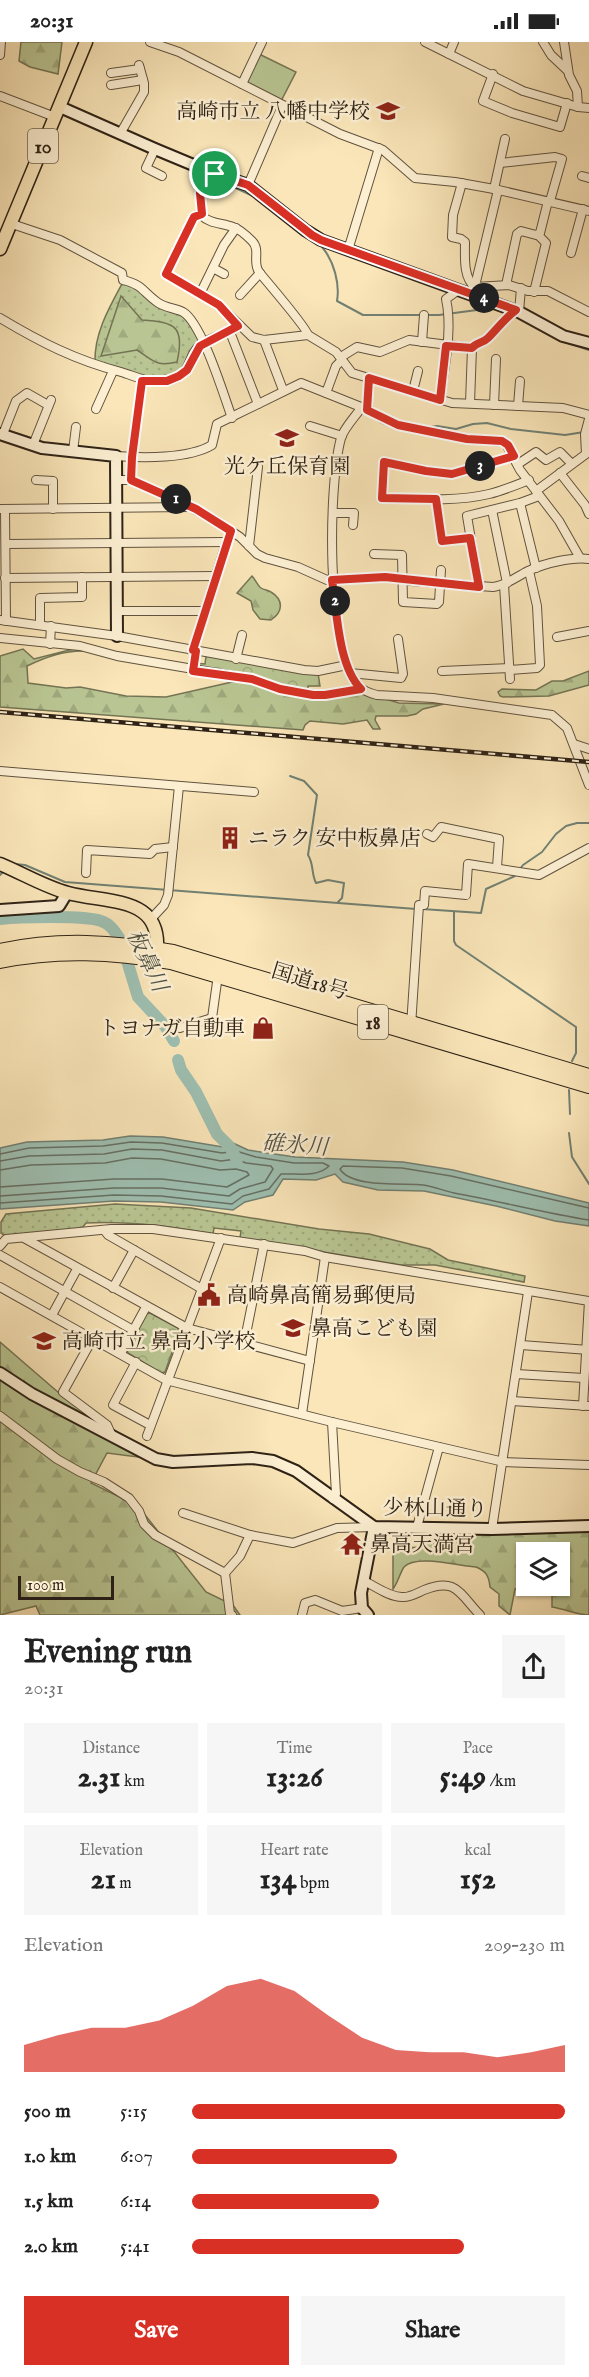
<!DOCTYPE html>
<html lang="en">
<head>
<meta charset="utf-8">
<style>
	:root { --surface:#fff; --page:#f6f6f6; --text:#222; --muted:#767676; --accent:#d93025 }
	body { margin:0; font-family:"IM FELL English","Noto Serif JP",serif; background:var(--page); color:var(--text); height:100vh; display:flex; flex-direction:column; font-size:22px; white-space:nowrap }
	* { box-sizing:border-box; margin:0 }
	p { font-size:20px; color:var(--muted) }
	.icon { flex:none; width:33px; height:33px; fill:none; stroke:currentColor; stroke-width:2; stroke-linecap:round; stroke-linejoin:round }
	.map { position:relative; height:1573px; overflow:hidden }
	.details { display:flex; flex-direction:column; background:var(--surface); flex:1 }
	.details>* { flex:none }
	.fabs { position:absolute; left:516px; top:1500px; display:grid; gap:12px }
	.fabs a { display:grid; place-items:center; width:54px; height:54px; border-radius:0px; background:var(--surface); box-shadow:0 2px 4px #0004; font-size:30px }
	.scale { position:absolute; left:18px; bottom:15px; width:96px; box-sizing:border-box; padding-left:6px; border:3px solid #2e2216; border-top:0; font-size:16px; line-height:21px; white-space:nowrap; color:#2e2216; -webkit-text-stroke:4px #fcefd2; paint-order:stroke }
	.pin { position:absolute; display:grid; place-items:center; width:51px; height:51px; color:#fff; margin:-26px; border:3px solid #fff; border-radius:50%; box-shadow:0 2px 6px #0007 }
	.km { position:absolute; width:30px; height:30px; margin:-15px; border-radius:50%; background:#222; color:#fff; font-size:16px; line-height:30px; text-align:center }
	.round { display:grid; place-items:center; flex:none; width:63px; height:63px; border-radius:0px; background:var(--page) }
	.overview { display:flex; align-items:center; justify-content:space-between; height:102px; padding:0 24px }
	h1 { font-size:33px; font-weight:700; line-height:45px }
	.figures { display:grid; grid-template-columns:repeat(3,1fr); gap:9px; height:102px; padding:6px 24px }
	.figures div { display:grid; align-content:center; border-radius:0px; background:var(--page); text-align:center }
	.figures b { font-size:30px; font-weight:700 }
	.figures small { font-size:16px; font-weight:400 }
	.figures p { font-size:16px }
	.chart { height:168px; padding:12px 24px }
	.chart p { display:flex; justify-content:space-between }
	.chart svg { width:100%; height:108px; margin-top:6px; fill:var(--accent); opacity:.7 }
	.cta { display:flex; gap:12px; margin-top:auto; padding:12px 24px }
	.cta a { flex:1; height:69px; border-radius:0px; background:var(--accent); color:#fff; font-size:24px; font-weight:700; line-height:69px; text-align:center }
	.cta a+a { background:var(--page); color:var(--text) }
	ul { padding:0 24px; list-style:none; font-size:20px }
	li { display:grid; grid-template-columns:96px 72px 1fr; align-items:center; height:45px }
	li i { height:15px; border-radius:8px; background:var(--accent) }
	.status { display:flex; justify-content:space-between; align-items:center; height:42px; padding:0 30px; background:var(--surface); direction:ltr }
	.status svg { height:16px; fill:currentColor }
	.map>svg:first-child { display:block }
</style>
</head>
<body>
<div class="status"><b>20:31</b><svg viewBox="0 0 49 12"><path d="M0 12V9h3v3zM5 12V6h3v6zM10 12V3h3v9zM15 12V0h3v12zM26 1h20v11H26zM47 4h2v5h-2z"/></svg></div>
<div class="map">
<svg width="589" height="1573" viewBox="0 0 589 1573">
	<defs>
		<pattern id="grass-dots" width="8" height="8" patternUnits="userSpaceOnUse" patternTransform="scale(1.5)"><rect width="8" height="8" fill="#b9c693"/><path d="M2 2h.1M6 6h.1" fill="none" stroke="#9faa7e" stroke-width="1.8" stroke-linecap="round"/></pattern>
		<pattern id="forest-firs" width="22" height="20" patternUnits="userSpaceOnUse" patternTransform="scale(1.5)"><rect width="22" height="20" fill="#b9c693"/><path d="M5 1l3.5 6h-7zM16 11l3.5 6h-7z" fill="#9faa7e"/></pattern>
		<pattern id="park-crowns" width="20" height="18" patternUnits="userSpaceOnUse" patternTransform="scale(1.5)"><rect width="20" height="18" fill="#b9c693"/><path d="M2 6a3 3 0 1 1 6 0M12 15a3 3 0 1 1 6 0" fill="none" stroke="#9faa7e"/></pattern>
	</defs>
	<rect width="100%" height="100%" fill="#fae6b9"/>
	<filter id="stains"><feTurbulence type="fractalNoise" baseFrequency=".00333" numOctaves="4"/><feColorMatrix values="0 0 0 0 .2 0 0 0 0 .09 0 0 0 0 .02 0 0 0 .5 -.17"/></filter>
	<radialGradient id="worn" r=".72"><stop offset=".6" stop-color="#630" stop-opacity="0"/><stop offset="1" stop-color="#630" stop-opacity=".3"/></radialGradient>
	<!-- grass -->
	<g fill="url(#grass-dots)" stroke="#747454" stroke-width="1.5">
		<path d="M123 240 183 272 200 299C196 307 192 317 187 324 166 350 121 327 95 320 94 291 110 264 123 240Z"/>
		<path d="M115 1162 191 1166 319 1187 369 1192 430 1207 448 1218 525 1234 524 1240 435 1223H401L240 1196 241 1189 214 1186 213 1192C170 1184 130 1179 86 1181L82 1186 7 1195 1 1191V1180L6 1172Z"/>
	</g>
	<!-- forest -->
	<g fill="url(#forest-firs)" stroke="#747454" stroke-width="1.5">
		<path d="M21 0H62L58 32 30 25 19 19Z"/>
		<path d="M121 254 142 278C176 280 185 285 177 320 156 325 154 319 137 308L101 314Z"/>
		<path d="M252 534C255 537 258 544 261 546 264 548 268 548 271 550 284 558 283 570 271 578L260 577 253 568 251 559 237 551Z"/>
		<path d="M77 606 86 609C66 608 45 615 27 624L28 641 66 646 80 645 126 654 166 655 232 640H247L265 642 312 655 359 649 399 661 444 662 423 667 416 672 407 674H376L375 678 380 687H373L367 678 343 682 310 679 305 683 303 688 0 665V614L23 607 34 617Z"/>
		<path d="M589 629V643L549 654 503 655 500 654 498 650 502 647 536 648 552 639H563Z"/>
		<path d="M0 1300 59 1351 103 1384 37 1352 0 1327Z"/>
		<path d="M0 1335 139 1414 138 1415 107 1411 91 1441 138 1464 206 1550 233 1563 240 1573H40L36 1564 0 1573Z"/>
		<path d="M430 1490H589V1573C578 1573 565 1567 552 1565V1549L537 1544H560V1510H526V1543L515 1547 510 1573 499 1564V1552L490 1545C489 1534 486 1529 476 1525 459 1524 416 1512 404 1525 400 1531 398 1540 393 1547V1507L420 1505 429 1499Z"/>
	</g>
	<!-- park -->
	<g fill="url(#park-crowns)" stroke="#747454" stroke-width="1.5">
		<path d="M206 614 318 631 320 644H308V650L197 628 195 621 205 622Z"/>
		<path d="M150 1271 178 1286 179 1291 165 1330 161 1331 128 1311 127 1308 146 1272Z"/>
	</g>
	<!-- garden -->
	<path fill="#b9c693" stroke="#747454" stroke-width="1.5" d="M259 12 296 30 280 61 246 43V39Z"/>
	<!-- water -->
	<path fill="#9ebfb1" stroke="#718073" stroke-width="1.5" d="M130 1094 163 1095 223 1105H230L233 1101 248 1108 295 1115 403 1120 453 1128 589 1161V1184L555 1179 496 1164 424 1149 378 1148 343 1140 335 1132 316 1138 283 1137 273 1153 245 1160 233 1168 161 1160 114 1159 0 1167V1106L27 1100 103 1098Z"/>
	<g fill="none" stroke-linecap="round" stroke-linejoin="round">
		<!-- shore -->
		<g stroke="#667064" stroke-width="1.5">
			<path d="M0 1112 29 1106 103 1104 131 1100 162 1101 222 1111 236 1109 256 1115 294 1121H323L329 1124C317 1136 297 1131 281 1132L269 1147 243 1154 232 1162 161 1154 114 1153 0 1161"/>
			<path d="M0 1119 29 1114 104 1112 132 1107 162 1108 221 1119 236 1117 246 1121 271 1124 273 1127 265 1140 240 1147 229 1154 161 1146H114L0 1154"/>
			<path d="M0 1128 31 1123 105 1121 132 1116 161 1117 220 1128 236 1127 247 1130 249 1133 227 1145 162 1137H114L0 1145"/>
			<path d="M589 1166 451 1134 402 1126 343 1124 340 1127C351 1146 403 1141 423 1143 433 1144 444 1149 454 1151 499 1159 544 1171 589 1178"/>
		</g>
		<!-- stream -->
		<g stroke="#718073" stroke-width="2">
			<path d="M100 88 150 110"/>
			<path d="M225 141 255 155"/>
			<path d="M294 186C300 191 319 202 322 205 334 219 340 242 337 259L363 273H439L477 268 487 263"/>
			<path d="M528 281 554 295"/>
			<path d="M559 298 589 308"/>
			<path d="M425 386 437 384 456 387 473 382 487 381 511 387 565 393 584 390"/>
			<path d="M290 734 304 739 317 753 308 813C314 822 311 831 316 841L328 838 344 841 342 856 338 860"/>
			<path d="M15 822 25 823 65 840 416 867"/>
			<path d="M0 833 2 831"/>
			<path d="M422 867 481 871 486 847 515 834 523 823 542 810 556 792 566 784 577 781H589"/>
			<path d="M454 870V899L456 903 576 985V1011L572 1019"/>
			<path d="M569 1048 570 1072"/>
			<path d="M569 1091 572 1115 589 1142"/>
		</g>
		<!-- river -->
		<g stroke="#9ebfb1" stroke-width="12">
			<path d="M0 877C19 875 85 873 101 879 111 882 116 891 121 899L138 955 165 984 174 999"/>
			<path d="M178 1018 181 1028 196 1050 217 1092 230 1105 237 1118"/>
		</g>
		<!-- street casing -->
		<g stroke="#61533f" stroke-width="10">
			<g id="street">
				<path d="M150 0 179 10 340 92 383 108 415 136 455 140 494 147 589 169"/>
				<path d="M425 0 523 49 578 65 589 66"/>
				<path d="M543 0 551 13 568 29"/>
				<path d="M564 0 569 33 577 49 578 65"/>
				<path d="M449 12 454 0"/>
				<path d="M0 13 1 0"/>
				<path d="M111 31 140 27"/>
				<path d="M493 32 483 59 512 71 560 85 567 61"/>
				<path d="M242 42 262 0"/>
				<path d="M111 43 143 38"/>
				<path d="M0 54 55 75"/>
				<path d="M120 92 144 50V41L139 23"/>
				<path d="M155 107 146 126 162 134"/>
				<path d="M500 121 555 115 562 117 550 159"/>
				<path d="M215 132 200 151 202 174C210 182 223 181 233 185 240 187 247 194 252 199 261 208 252 220 259 230 267 240 307 286 308 293"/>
				<path d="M582 134 589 136"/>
				<path d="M462 141 453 173 452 195 461 197 465 200C465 215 463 236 475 245L509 243 528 249H548L589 270"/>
				<path d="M248 143 282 64"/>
				<path d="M494 147 505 97"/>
				<path d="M202 172 194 175 166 232 219 263 252 295 264 298 308 293 336 310 352 331 452 361 563 366 589 373"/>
				<path d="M9 181 60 198 122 231 123 238C143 243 142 249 157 260 165 266 175 266 183 270 202 281 224 354 232 376"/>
				<path d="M348 208 379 106"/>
				<path d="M571 211 583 167"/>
				<path d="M213 226 224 232"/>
				<path d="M506 243 517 192 521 189 536 193 540 191 548 159"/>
				<path d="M474 248 498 148"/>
				<path d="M534 250 546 201 538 193"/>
				<path d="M200 252 224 203 236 186"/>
				<path d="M240 253 260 231"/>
				<path d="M519 270 521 246"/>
				<path d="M0 276C40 300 75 318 121 330 138 335 155 345 174 337 192 329 187 316 198 305 208 295 227 292 239 284"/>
				<path d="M230 290 258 362"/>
				<path d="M264 298 283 348"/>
				<path d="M422 300 424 273"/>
				<path d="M472 306C477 300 483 301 488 296 498 286 505 276 516 269"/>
				<path d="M341 315 357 305 380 310 409 298 472 306 470 361"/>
				<path d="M413 349 418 329"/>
				<path d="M326 351 336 324 342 318"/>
				<path d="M440 358C444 326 453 288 446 257L460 247"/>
				<path d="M494 363 496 317"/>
				<path d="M518 364 520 339"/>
				<path d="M361 366C355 375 344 386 341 396 328 443 326 606 357 643 363 649 369 651 377 653L433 656 552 673 567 686 589 743"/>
				<path d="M96 367 113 329"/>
				<path d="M367 368 369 336"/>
				<path d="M310 384 342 394"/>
				<path d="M3 392 16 359 27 351 48 363"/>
				<path d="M33 403 51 358"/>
				<path d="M73 409 76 385"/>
				<path d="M116 414C142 416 189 417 212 403L217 382 301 341 371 369 383 377 398 383 467 397 505 400 520 428 559 479 580 516"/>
				<path d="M514 414 452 432 426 429 384 420 382 456C417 457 455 460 489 452 502 449 516 443 529 438"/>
				<path d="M518 422 536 410 546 418 560 410 572 422"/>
				<path d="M560 431 585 463 589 472"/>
				<path d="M36 438 53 439V467"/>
				<path d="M116 438H131L171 455 213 477 240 495 257 512 265 516 298 525 327 538 385 535 411 539 493 545C507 543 516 535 528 529 545 521 571 515 589 517"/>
				<path d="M131 438 132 415 142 339"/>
				<path d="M536 449 586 412 585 392 589 377"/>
				<path d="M436 457 442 499 470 496"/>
				<path d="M520 461 536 526"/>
				<path d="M0 467 190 465"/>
				<path d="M5 467 6 579"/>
				<path d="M492 468 507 541"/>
				<path d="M333 471H354L353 483"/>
				<path d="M6 502 226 500"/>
				<path d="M249 504 258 425"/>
				<path d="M374 512 402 513 403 560 437 562 439 560 441 528"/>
				<path d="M5 536 216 534"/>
				<path d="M504 543 510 637"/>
				<path d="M479 545 467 474 520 461 539 454"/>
				<path d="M118 569H205"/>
				<path d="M0 578 117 594 304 628 318 629 347 623"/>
				<path d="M40 583V556L82 555V535"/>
				<path d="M557 595 589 589"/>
				<path d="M0 596 80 604 117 614 252 637 280 647 313 653H325L361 647"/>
				<path d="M50 602 51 584"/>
				<path d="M193 608 227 498"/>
				<path d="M236 617 242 593"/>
				<path d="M510 628 537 626 540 623 537 564 529 529"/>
				<path d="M193 629 196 609"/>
				<path d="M442 629 510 626"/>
				<path d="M350 631 401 636 403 632 398 597"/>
				<path d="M574 702 589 707"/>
				<path d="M0 729 254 750"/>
				<path d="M427 792 433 795 441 785 499 797 497 825"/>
				<path d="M86 831 87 808 150 812 155 807 173 805"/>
				<path d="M150 878 164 863 168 853 179 744"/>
				<path d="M411 984 419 863H424L425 849 466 853 468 822 539 833 589 806"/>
				<path d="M180 986 212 976 218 933"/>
				<path d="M104 1188 108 1193 202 1247"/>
				<path d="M24 1196 187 1286 310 1319"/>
				<path d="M0 1204 6 1197 111 1187H153L305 1209 325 1215 589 1259"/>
				<path d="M0 1213 133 1288"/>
				<path d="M0 1245 166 1338 332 1380 504 1420 589 1423"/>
				<path d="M113 1246 134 1208"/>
				<path d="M52 1273 77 1227"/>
				<path d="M93 1296 63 1350 107 1383 112 1394"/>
				<path d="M244 1302 264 1202"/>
				<path d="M521 1303 589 1308"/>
				<path d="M121 1311 146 1265"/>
				<path d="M136 1320 113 1363 150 1383"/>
				<path d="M516 1332 584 1336"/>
				<path d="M512 1359 589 1364"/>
				<path d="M583 1364 589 1259"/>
				<path d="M302 1372 325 1215"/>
				<path d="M0 1374 57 1417 80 1430 104 1440 129 1456 139 1469 144 1482 155 1493 225 1531"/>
				<path d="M332 1380 336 1452 333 1457"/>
				<path d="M147 1394 221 1196"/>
				<path d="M183 1471 250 1493"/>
				<path d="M417 1485 439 1405"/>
				<path d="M492 1487 528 1250"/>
				<path d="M364 1539C375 1544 389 1555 402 1555 409 1556 417 1551 424 1548 456 1535 459 1551 480 1573"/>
				<path d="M232 1573 230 1572 225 1531 240 1514 250 1493 293 1501 337 1486 374 1485"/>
				<path d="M302 1573 305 1561 315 1558 342 1569 362 1566"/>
			</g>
		</g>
		<!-- secondary casing -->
		<g stroke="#2e2216" stroke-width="14">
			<g id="secondary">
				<path d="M60 65 155 107 215 132 248 143 305 188 321 198 519 270 563 294 589 301"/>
				<path d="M0 392 42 406 116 414 117 594"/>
				<path d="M0 868 59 864 67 851"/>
				<path d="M0 1331 32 1352 156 1417 173 1420 252 1416 273 1419 296 1429 374 1485 492 1487 589 1484"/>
				<path d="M368 1573 362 1566 361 1551 374 1485"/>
			</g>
		</g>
		<!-- primary casing -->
		<g stroke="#2e2216" stroke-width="15">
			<g id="primary">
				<path d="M0 207 86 0"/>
				<path d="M0 822C22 831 45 845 68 851 110 862 166 853 156 916"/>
			</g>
		</g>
		<!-- highway casing -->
		<g stroke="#2e2216" stroke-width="16">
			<g id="highway">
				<path d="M0 909C58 896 115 900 173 910L589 1034"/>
				<path d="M0 919C58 907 113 910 171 920L589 1044"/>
			</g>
		</g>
		<!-- street -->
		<use href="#street" stroke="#fcefd2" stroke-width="8"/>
		<!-- secondary -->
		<use href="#secondary" stroke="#fcefd2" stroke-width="10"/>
		<!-- primary -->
		<use href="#primary" stroke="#fae6b9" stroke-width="12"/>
		<!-- highway -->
		<use href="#highway" stroke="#fae6b9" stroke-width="14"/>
		<!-- rail casing -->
		<g stroke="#2e2216" stroke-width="4.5">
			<path id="rail" d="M0 670 589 720"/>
		</g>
		<!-- rail -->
		<use href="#rail" stroke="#fcefd2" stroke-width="2" stroke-dasharray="7" stroke-linecap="butt"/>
	</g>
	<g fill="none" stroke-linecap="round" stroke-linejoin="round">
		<!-- route casing -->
		<g stroke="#fff" stroke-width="12">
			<path id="route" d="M215 132 248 143 312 193 321 198 516 268C505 276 498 286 488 296 483 301 477 300 472 306L446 304 440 358 369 336 367 368 398 383 467 397 502 399 508 403 514 414 452 432 426 429 384 420 382 456 436 457 442 499 470 496 479 545 385 535 332 538C337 569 338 624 361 647L325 653H313L280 647 252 637 193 629 196 609 193 608 231 489 196 467 131 438 132 415 142 339H167L179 334 187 328 200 304 238 284 219 263 166 232 194 175 202 172 200 151Z"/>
		</g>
		<!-- route -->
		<use href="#route" stroke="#d93025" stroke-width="8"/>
	</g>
	<!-- icons -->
	<defs>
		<g id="school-bare" transform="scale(1.8)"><path d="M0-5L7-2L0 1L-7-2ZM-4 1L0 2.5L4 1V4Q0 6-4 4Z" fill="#8f2418" stroke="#fcefd2" stroke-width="2.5" paint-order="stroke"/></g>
		<g id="building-bare" transform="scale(1.8)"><path d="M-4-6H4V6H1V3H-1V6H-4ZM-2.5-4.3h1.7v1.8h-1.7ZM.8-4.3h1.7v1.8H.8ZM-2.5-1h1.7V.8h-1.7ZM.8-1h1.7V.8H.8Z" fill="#8f2418" stroke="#fcefd2" stroke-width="2.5" paint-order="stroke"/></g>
		<g id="shop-bare" transform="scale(1.8)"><path d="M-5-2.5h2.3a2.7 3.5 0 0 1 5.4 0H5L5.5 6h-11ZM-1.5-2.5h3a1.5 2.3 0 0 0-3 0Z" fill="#8f2418" stroke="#fcefd2" stroke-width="2.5" paint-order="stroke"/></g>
		<g id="civic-bare" transform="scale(1.8)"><path d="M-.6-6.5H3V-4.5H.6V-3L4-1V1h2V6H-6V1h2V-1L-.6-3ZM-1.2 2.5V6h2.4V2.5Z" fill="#8f2418" stroke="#fcefd2" stroke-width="2.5" paint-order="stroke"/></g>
		<g id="temple-bare" transform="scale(1.8)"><path d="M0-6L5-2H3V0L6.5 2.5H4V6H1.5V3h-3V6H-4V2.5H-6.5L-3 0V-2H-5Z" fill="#8f2418" stroke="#fcefd2" stroke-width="2.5" paint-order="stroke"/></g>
	</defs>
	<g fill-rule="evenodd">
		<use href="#school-bare" x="388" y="69"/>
		<use href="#school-bare" x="287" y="396"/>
		<use href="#building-bare" x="230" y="796"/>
		<use href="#shop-bare" x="263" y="986"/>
		<use href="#civic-bare" x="209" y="1253"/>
		<use href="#school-bare" x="293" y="1286"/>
		<use href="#school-bare" x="44" y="1299"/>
		<use href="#temple-bare" x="352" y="1502"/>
	</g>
	<g text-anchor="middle" stroke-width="5" stroke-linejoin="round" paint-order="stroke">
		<!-- shield labels -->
		<g fill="#fcefd2" stroke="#6c604e" stroke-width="1.5">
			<rect x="28" y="87" width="30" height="34" rx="4.5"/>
			<rect x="358" y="963" width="30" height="34" rx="4.5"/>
		</g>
		<g font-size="20" font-weight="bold" fill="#2e2216">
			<text x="43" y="111">10</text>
			<text x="373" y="987">18</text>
		</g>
		<!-- poi labels -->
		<g font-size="21" fill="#2e2216" stroke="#fcefd2" text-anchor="start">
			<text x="370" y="76" text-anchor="end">高崎市立 八幡中学校</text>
			<text x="287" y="431" text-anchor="middle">光ケ丘保育園</text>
			<text x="248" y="803">ニラク 安中板鼻店</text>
			<text x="245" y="993" text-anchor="end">トヨナガ自動車</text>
			<text x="227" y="1260">高崎鼻高簡易郵便局</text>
			<text x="311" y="1293">鼻高こども園</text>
			<text x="62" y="1306">高崎市立 鼻高小学校</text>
			<text x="370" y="1509">鼻高天満宮</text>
		</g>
		<!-- street labels -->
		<g font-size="21" fill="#2e2216" stroke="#fcefd2">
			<text transform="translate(310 939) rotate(17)" y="7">国道18号</text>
			<text transform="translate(435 1466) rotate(1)" y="7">少林山通り</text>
		</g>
		<!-- water labels -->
		<g font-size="22" font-style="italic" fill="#505144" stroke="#fcefd2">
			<text transform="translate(148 918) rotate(65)" y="8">板鼻川</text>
			<text transform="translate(295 1102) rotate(4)" y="8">碓氷川</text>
		</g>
	</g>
	<rect width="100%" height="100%" filter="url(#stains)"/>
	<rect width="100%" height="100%" fill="url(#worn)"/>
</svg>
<div class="fabs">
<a><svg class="icon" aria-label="layers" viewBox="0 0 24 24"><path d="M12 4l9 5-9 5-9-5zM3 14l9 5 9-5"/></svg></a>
</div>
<div class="scale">100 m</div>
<div class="pin" style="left:215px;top:132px;background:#1e9e55"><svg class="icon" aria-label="arrive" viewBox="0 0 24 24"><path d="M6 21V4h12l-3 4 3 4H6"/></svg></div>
<b class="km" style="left:176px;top:457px">1</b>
<b class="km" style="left:335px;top:559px">2</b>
<b class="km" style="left:480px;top:424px">3</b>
<b class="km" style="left:484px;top:256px">4</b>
</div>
<section class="details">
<div class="overview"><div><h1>Evening run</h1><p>20:31</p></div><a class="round"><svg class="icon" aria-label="share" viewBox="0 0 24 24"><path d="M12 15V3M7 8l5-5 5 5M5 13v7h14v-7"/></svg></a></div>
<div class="figures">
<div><p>Distance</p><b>2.31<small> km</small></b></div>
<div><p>Time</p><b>13:26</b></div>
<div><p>Pace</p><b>5:49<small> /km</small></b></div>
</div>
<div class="figures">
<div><p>Elevation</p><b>21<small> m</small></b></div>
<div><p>Heart rate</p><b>134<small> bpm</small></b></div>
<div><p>kcal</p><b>152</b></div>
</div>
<div class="chart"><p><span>Elevation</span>209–230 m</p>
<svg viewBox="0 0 160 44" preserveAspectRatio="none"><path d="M0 44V33L10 29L20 26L30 26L40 23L50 17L60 9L70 6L80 11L90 21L100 30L110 35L120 36L130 36L140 38L150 36L160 33V44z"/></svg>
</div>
<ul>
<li><b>500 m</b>5:15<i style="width:100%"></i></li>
<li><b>1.0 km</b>6:07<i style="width:55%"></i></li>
<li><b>1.5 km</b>6:14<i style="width:50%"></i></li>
<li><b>2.0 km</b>5:41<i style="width:73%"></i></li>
</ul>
<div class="cta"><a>Save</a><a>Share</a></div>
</section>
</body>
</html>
